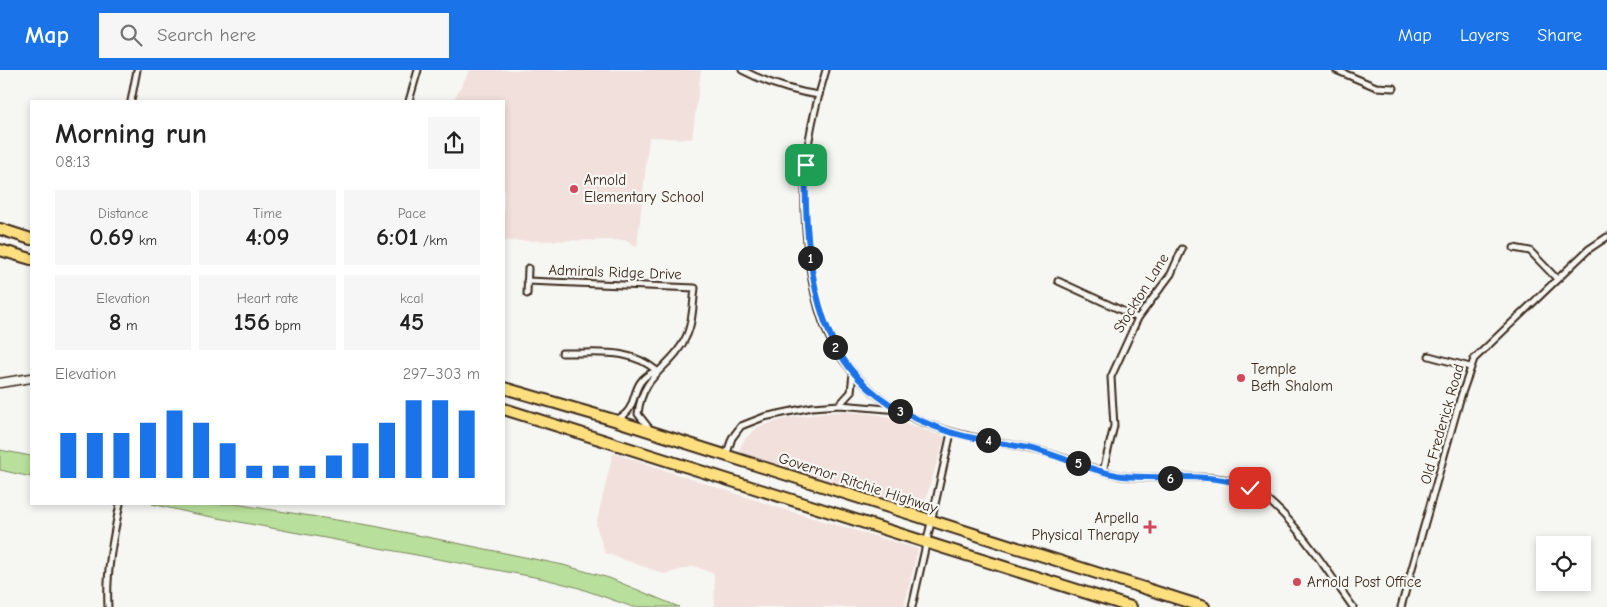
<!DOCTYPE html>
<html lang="en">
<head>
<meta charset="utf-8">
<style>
	:root { --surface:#fff; --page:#f6f6f6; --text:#222; --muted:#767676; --accent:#1a73e8 }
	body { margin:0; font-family:"Comic Neue",sans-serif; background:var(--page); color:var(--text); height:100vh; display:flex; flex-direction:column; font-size:19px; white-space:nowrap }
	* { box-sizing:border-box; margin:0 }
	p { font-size:16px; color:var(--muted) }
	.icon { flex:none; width:28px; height:28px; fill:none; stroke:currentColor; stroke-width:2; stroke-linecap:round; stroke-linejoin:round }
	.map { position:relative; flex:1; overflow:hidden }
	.side { position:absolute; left:30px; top:30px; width:475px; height:405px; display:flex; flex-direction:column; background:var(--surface); border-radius:0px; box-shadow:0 2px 8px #0003 }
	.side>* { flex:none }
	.fabs { position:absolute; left:1536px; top:466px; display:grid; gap:10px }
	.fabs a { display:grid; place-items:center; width:55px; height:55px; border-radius:0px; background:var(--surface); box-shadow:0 2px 8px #0003; font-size:25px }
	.pin { position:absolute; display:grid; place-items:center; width:42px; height:42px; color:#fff; margin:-21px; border-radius:10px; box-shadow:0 2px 8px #0006 }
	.km { position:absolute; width:25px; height:25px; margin:-12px; border-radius:50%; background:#222; color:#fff; font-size:14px; line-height:25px; text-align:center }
	.round { display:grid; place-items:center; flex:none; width:52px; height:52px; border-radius:0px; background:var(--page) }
	.summary { display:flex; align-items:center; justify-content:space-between; height:85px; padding:0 25px }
	h1 { font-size:28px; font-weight:700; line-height:38px }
	.figures { display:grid; grid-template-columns:repeat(3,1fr); gap:8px; height:85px; padding:5px 25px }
	.figures div { display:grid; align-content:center; border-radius:0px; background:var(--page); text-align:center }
	.figures b { font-size:25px; font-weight:700 }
	.figures small { font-size:14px; font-weight:400 }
	.figures p { font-size:14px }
	.chart { height:140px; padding:10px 25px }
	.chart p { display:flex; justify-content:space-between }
	.chart svg { width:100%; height:90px; margin-top:5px; stroke:var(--accent); stroke-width:6 }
	header { display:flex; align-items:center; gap:30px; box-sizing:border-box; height:70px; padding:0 25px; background:var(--accent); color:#fff }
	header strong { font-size:24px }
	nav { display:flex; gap:28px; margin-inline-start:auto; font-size:18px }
	.search { width:350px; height:45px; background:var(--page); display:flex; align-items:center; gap:12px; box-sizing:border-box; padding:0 18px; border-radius:0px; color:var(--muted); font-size:19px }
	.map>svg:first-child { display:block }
</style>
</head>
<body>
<header>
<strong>Map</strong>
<div class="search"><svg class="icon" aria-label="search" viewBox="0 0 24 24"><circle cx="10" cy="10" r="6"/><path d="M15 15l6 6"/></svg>Search here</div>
<nav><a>Map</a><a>Layers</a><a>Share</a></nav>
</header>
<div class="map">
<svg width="1607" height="537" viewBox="0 0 1607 537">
	<rect width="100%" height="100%" fill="#f6f6f2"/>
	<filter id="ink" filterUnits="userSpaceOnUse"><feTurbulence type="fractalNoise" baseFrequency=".02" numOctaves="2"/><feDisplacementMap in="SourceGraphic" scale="10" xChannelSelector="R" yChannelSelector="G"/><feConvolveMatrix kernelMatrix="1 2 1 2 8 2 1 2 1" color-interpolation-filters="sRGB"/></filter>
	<g filter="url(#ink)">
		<!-- built -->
		<g fill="#f2e0dc">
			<path d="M470 0H701L692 69 649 67 637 177 625 170 504 171V31H453Z"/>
			<path d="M842 341 881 345 945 367 922 440 738 382 744 370 758 357 788 348Z"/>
			<path d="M613 383 779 438 918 479 904 537H715L714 504 694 496 665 504 605 483 596 455Z"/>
		</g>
		<!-- green -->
		<g fill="#b8df9b" stroke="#7a845c">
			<path d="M0 380 31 386V407L0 400Z"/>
			<path d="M152 434H235L374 456 563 495 609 508 679 537H633L576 517 545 509 191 443Z"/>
		</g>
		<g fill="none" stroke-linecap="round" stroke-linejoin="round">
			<!-- street casing -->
			<g stroke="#3b2a1e" stroke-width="9">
				<g id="street">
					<path d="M742 0C767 13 791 21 819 25"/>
					<path d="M826 0C819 23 813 46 809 70 800 127 805 232 837 281 853 306 876 327 902 342 946 367 997 370 1044 382 1070 389 1096 402 1122 406 1160 411 1213 400 1247 416 1288 436 1326 500 1353 537"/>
					<path d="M1336 0 1376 17 1394 18"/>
					<path d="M131 31 137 0"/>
					<path d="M409 31 418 0"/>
					<path d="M1514 178 1530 181 1557 209"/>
					<path d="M527 211 695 218C693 233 693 253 686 267 672 298 642 303 638 344L649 358"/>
					<path d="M1058 211 1138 248"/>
					<path d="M527 224 528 198"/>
					<path d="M562 283C597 284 629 277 657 301"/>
					<path d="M1429 286 1470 297"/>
					<path d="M840 334 851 322 853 303"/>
					<path d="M617 349C642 339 626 312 656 301"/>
					<path d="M726 386 732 368 741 356 764 347 812 337 840 335 899 340"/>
					<path d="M1103 401 1114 356 1111 307 1138 248 1171 204 1182 179"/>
					<path d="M108 537C106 502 113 468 120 434"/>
					<path d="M912 537 951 363"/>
					<path d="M1401 537 1461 326 1474 289 1589 179 1607 167"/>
				</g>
			</g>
			<!-- secondary casing -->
			<g stroke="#3b2a1e" stroke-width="11">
				<path id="secondary" d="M0 313 31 308"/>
			</g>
			<!-- highway casing -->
			<g stroke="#3b2a1e" stroke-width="14">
				<g id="highway">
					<path d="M0 159 31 169"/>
					<path d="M0 180 31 189"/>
					<path d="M504 318 614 350 1204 537"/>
					<path d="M504 339 1131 537"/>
				</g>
			</g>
			<!-- street -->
			<use href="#street" stroke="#f6f6f2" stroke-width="5"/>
			<!-- secondary -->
			<use href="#secondary" stroke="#f6f6f2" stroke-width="8"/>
			<!-- highway -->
			<use href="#highway" stroke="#fddf80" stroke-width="10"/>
		</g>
	</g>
	<g fill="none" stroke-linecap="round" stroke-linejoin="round" filter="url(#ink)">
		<!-- route casing -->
		<g stroke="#fff" stroke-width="10">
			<path id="route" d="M806 95C805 125 806 155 810 185 821 280 858 332 950 362 975 370 1003 373 1028 378 1060 385 1091 402 1123 406 1162 410 1215 401 1250 418"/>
		</g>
		<!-- route -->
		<use href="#route" stroke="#1a73e8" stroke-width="6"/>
	</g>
	<!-- markers -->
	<g fill="#d1495b" stroke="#f6f6f2" stroke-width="2">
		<circle cx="574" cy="119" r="5"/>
		<circle cx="1241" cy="308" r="5"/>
		<path d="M1147.5 449.5h5v5h5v5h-5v5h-5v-5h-5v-5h5z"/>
		<circle cx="1297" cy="512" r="5"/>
	</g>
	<g text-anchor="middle" stroke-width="4.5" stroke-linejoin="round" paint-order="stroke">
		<!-- poi labels -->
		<g font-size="15" fill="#3b2a1e" stroke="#f6f6f2" text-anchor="start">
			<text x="584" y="115">Arnold<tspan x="584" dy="17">Elementary School</tspan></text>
			<text x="1251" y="304">Temple<tspan x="1251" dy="17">Beth Shalom</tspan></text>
			<text x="1139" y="453" text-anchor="end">Arpella<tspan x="1139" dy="17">Physical Therapy</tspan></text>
			<text x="1307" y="517">Arnold Post Office</text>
		</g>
		<!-- street labels -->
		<g font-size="15" fill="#3b2a1e" stroke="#f6f6f2">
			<text transform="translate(615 202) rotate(2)" y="5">Admirals Ridge Drive</text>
			<text transform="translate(1141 223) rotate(-58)" y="5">Stockton Lane</text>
			<text transform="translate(1442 354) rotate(-74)" y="5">Old Frederick Road</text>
			<text transform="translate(858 413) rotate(18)" y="5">Governor Ritchie Highway</text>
		</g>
	</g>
</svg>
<div class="fabs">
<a><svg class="icon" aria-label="locate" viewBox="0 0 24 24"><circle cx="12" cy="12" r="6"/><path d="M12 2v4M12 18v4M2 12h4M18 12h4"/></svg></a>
</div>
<div class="pin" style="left:806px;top:95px;background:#1e9e55"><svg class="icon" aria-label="arrive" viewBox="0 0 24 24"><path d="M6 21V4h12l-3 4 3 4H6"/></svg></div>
<div class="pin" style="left:1250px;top:418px;background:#d93025"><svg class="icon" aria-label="check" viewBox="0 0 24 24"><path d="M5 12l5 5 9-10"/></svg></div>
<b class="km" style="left:810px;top:188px">1</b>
<b class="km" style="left:835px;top:277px">2</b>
<b class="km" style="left:900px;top:341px">3</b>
<b class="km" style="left:988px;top:370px">4</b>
<b class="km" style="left:1078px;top:393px">5</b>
<b class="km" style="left:1170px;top:408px">6</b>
<section class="side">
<div class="summary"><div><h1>Morning run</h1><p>08:13</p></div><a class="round"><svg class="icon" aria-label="share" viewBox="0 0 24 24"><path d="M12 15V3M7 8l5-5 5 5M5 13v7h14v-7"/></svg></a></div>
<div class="figures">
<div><p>Distance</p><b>0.69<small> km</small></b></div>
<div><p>Time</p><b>4:09</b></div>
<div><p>Pace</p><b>6:01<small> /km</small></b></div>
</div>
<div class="figures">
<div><p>Elevation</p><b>8<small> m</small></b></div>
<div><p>Heart rate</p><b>156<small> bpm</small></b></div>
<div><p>kcal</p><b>45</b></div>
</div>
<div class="chart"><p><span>Elevation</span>297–303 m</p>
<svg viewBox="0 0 160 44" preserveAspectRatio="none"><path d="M5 44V22M15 44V22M25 44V22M35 44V17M45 44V11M55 44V17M65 44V27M75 44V38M85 44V38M95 44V38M105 44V33M115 44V27M125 44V17M135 44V6M145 44V6M155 44V11"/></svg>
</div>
</section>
</div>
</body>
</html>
